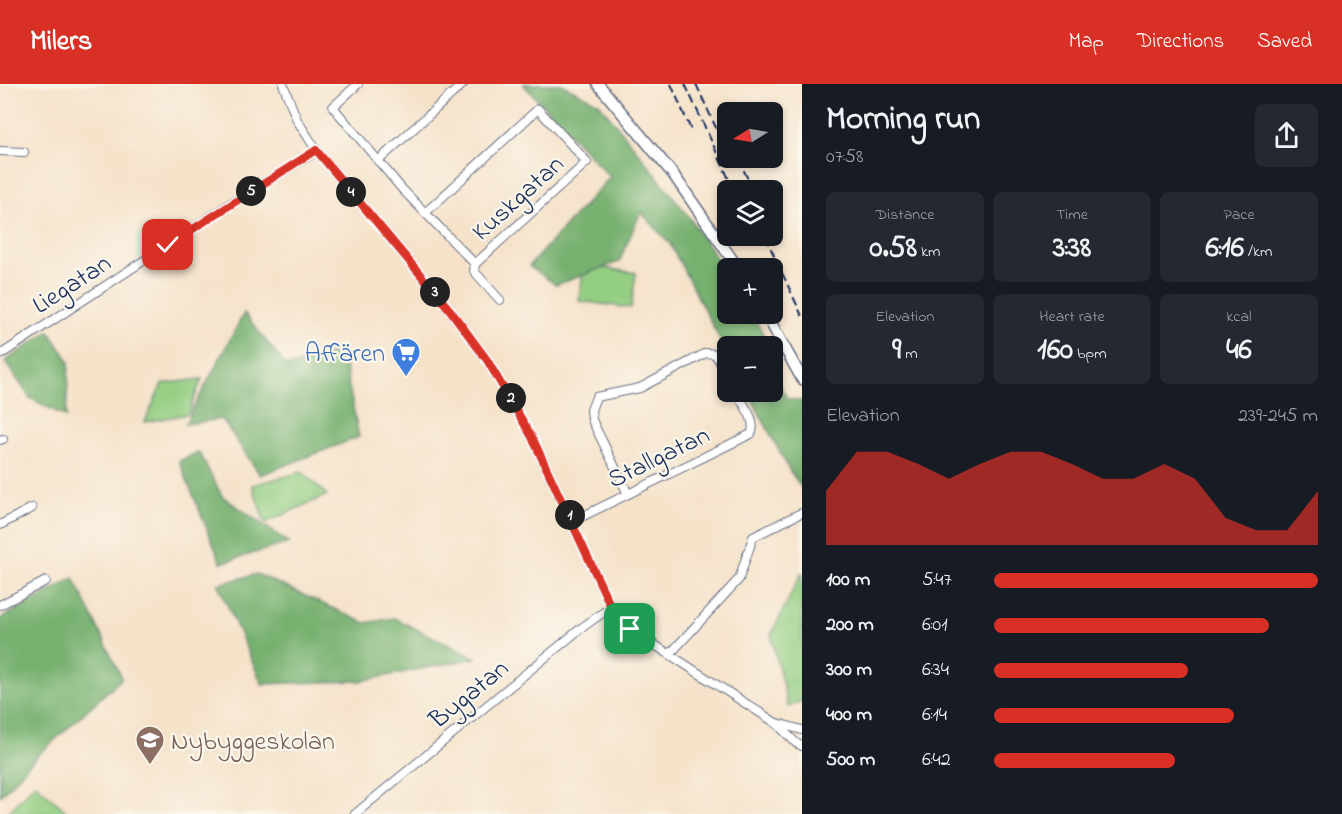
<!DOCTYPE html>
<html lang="en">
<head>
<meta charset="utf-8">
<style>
	:root { --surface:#171b24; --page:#242831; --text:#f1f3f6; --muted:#9ea1a6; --accent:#d93025 }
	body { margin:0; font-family:"Indie Flower",sans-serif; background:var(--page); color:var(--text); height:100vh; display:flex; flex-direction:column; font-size:22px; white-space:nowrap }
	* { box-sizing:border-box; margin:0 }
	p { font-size:20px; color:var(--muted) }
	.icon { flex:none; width:33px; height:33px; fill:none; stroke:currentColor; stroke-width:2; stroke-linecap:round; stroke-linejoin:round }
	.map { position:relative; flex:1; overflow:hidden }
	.details { display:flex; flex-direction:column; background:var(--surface); width:540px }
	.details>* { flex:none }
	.needle { width:39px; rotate:259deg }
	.tools { position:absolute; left:717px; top:18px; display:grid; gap:12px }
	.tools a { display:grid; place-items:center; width:66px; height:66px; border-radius:9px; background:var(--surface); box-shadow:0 3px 9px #0003; font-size:30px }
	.pin { position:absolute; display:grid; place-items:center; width:51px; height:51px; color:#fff; margin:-26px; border-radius:12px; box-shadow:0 3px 9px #0006 }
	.km { position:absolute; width:30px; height:30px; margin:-15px; border-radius:50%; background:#222; color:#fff; font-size:16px; line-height:30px; text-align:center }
	.round { display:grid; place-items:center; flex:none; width:63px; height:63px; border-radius:9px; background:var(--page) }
	.overview { display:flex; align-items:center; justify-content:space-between; height:102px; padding:0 24px }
	h1 { font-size:33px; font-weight:800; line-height:45px }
	.figures { display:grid; grid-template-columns:repeat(3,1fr); gap:9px; height:102px; padding:6px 24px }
	.figures div { display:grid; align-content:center; border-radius:9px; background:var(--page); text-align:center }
	.figures b { font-size:30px; font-weight:800 }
	.figures small { font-size:16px; font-weight:400 }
	.figures p { font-size:16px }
	.chart { height:168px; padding:12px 24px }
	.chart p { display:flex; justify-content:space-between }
	.chart svg { width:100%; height:108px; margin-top:6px; fill:var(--accent); opacity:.7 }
	ul { padding:0 24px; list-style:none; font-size:20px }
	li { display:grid; grid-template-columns:96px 72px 1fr; align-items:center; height:45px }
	li i { height:15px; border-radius:8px; background:var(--accent) }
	header { display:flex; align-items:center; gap:36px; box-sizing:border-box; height:84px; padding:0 30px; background:var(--accent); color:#fff }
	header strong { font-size:28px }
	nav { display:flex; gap:33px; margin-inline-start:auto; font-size:21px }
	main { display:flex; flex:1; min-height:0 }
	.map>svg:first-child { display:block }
</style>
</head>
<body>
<header>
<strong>Milers</strong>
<nav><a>Map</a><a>Directions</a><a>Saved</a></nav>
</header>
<main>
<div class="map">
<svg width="802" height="730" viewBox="0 0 802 730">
	<rect width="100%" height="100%" fill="#fbf7ec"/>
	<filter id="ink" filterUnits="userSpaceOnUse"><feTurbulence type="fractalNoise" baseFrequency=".0167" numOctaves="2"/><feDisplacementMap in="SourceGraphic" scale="12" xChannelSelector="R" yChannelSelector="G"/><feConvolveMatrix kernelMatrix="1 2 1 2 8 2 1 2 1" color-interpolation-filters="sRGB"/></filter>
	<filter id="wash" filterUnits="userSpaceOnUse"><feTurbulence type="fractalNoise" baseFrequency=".008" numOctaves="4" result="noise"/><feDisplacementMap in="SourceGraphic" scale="24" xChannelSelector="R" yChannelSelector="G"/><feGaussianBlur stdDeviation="1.35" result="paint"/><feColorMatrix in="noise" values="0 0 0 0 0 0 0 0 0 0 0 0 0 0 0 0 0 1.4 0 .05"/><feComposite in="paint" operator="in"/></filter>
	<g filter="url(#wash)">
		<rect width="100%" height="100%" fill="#f5e2c9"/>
		<!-- green -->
		<g fill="#94ce82" stroke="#587e70" stroke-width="1.5">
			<path d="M584 181 636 189 631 224 579 217Z"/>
			<path d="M202 295 188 330 145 338 162 300Z"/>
			<path d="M302 388 327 411 265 439 252 401Z"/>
			<path d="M802 488V617L788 623 771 551Z"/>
			<path d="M35 699 69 730H7Z"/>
		</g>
		<!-- forest -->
		<g fill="#77b170" stroke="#497067" stroke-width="1.5">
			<path d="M523 0H562L599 19 687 130 727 190 728 230H752L770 262H728L727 269 670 160 641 128 619 178 556 201 529 182 610 93Z"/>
			<path d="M244 229 287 283 342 266 359 353 260 391 222 335 185 340Z"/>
			<path d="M49 247 69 277 66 333 30 314 5 277Z"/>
			<path d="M773 287 787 314 802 317V404L790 387 748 308H772Z"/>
			<path d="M199 368 222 412 289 459 221 479 179 377Z"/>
			<path d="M257 490 365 539 394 534 476 574 361 597 262 600 218 500Z"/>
			<path d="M74 494 122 594 34 675 0 712V535Z"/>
		</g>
	</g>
	<g filter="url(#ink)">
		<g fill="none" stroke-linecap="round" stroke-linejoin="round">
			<!-- minor casing -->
			<g stroke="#676e83" stroke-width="10">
				<g id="minor">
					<path d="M283 0 297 36 317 67 450 226 487 276 532 353 611 523 630 545 776 639 796 659 802 662"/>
					<path d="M358 0 333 23 402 105 475 180"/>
					<path d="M0 67 24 68"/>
					<path d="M378 77 463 0"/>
					<path d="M425 129 538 25 587 78 475 180"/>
					<path d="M475 180 474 187 500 216"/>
					<path d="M0 271 236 116 317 67"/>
					<path d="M0 356 3 355"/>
					<path d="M628 410 592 336 591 326 596 313 640 304 706 269 715 270 728 291"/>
					<path d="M573 437 751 350C758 337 742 319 736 308"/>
					<path d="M0 441 32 424"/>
					<path d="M0 521 46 497"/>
					<path d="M670 570 739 495 753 453 801 429"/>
					<path d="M777 639 802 646"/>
					<path d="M355 730 580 545 611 523"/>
				</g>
			</g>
			<!-- secondary casing -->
			<g stroke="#676e83" stroke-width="13">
				<g id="secondary">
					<path d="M598 0 673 90 738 184"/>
					<path d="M766 230 802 295"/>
				</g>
			</g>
			<!-- minor -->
			<use href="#minor" stroke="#fff" stroke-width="8"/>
			<!-- secondary -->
			<use href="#secondary" stroke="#fff" stroke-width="10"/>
			<!-- rail -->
			<g stroke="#1b2f5e" stroke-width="2" stroke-dasharray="9 4.5" stroke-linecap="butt">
				<path d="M671 0 691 46"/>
				<path d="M685 0 734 106"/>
				<path d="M696 0 728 70"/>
				<path d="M738 74 753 106"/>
				<path d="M765 152 802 232"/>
			</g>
		</g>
	</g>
	<g fill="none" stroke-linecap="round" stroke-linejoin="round" filter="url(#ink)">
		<!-- route casing -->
		<g stroke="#fff" stroke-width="12">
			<path id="route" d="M168 161 316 66 450 226 487 276 532 353 611 523 630 545"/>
		</g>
		<!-- route -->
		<use href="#route" stroke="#d93025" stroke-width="8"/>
	</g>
	<!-- icons -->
	<defs>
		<g id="supermarket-pin" transform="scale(1.5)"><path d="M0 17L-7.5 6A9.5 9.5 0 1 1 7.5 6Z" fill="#3f7fe0" stroke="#fbf7ec"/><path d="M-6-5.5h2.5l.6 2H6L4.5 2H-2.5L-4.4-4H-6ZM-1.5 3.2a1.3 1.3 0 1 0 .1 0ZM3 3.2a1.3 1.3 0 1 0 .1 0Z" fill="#fff"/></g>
		<g id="school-pin" transform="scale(1.5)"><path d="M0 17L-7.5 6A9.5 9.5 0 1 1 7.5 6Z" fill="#8d6e63" stroke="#fbf7ec"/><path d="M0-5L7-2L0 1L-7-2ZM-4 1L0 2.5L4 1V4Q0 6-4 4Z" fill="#fff"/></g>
	</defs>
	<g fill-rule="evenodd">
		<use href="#supermarket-pin" x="406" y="268"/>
		<use href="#school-pin" x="150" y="656"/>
	</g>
	<g text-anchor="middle" stroke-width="4.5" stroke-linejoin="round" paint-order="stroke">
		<!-- street labels -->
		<g font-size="26" fill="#1b2f5e" stroke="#fbf7ec">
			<text transform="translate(517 113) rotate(-42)" y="9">Kuskgatan</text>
			<text transform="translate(71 199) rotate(-33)" y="9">Liegatan</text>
			<text transform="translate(658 372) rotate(-26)" y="9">Stallgatan</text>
			<text transform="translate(468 609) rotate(-39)" y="9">Bygatan</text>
		</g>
		<!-- shop labels -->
		<g font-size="26" fill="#366cbe" stroke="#fbf7ec" text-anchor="end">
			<text x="385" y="277">Affären</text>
		</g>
		<!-- education labels -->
		<g font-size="26" fill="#785e54" stroke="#fbf7ec" text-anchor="start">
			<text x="171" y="665">Nybyggeskolan</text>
		</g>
	</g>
</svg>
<div class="tools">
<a><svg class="needle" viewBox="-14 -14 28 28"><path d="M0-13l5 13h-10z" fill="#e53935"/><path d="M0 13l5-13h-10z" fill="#9ea1a6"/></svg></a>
<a><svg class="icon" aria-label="layers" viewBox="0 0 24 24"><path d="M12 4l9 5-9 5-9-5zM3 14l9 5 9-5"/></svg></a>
<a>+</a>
<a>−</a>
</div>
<div class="pin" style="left:630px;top:545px;background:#1e9e55"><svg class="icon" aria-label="arrive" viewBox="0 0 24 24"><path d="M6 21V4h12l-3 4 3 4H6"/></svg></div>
<div class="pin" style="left:168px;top:161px;background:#d93025"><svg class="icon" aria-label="check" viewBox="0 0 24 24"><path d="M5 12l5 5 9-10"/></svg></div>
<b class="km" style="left:570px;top:431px">1</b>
<b class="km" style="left:511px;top:314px">2</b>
<b class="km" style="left:435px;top:208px">3</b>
<b class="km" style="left:351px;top:108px">4</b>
<b class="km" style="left:251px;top:107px">5</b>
</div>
<section class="details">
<div class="overview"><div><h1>Morning run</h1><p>07:58</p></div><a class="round"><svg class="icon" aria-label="share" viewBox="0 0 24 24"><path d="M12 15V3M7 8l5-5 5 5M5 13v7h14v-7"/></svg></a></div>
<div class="figures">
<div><p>Distance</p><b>0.58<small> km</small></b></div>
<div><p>Time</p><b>3:38</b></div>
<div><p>Pace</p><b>6:16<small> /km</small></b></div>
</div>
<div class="figures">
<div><p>Elevation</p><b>9<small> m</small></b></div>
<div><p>Heart rate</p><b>160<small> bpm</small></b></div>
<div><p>kcal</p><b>46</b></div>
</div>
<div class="chart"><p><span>Elevation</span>239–245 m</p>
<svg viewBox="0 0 160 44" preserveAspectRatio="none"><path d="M0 44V22L10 6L20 6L30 11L40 17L50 11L60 6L70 6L80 11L90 17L100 17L110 11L120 17L130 33L140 38L150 38L160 22V44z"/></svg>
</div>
<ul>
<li><b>100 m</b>5:47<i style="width:100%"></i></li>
<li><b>200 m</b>6:01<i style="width:85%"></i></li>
<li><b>300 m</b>6:34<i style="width:60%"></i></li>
<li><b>400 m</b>6:14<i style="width:74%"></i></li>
<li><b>500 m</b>6:42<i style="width:56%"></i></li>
</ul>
</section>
</main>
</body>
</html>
